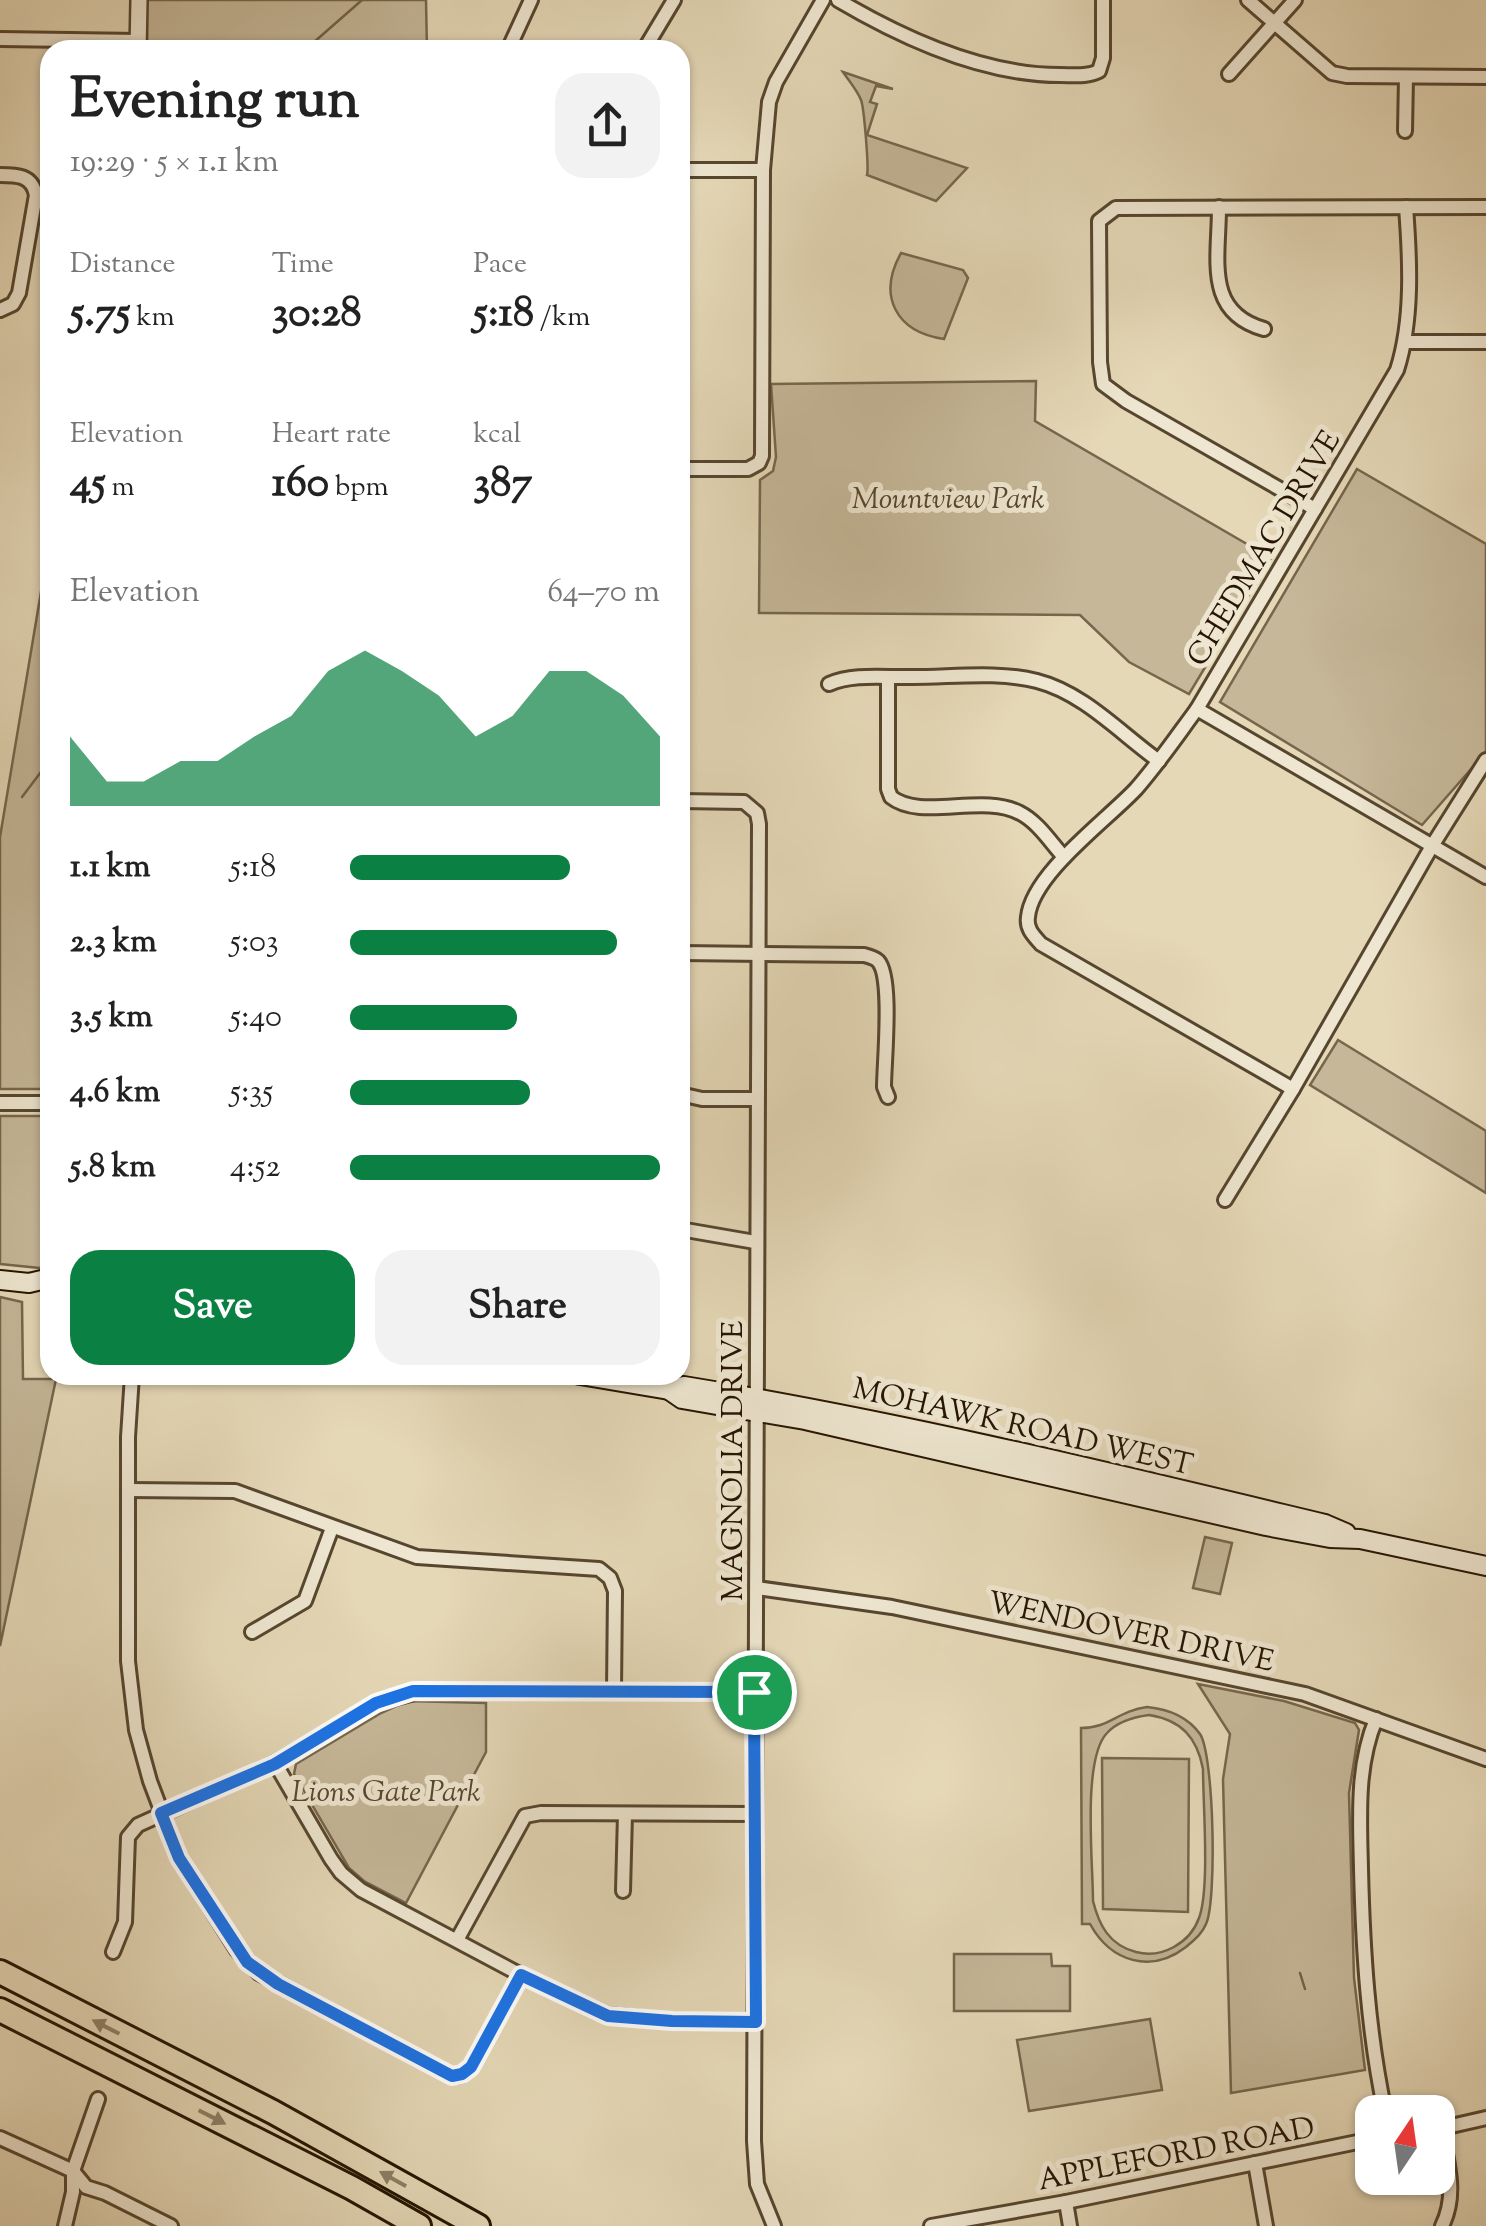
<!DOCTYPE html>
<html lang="en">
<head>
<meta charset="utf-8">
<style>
	:root { --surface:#fff; --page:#f2f2f2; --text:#222; --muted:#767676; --accent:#0b8043 }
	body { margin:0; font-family:"Sorts Mill Goudy",serif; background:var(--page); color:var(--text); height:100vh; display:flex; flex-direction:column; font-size:38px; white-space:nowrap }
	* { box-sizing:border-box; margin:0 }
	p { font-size:32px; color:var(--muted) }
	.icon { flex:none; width:55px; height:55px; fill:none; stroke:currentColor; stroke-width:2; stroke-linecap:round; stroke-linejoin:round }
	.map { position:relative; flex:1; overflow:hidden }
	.panel { position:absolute; left:40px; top:40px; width:650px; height:1345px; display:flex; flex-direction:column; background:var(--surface); border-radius:30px; box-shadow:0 2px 8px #0004 }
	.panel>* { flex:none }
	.needle { width:65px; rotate:13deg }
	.buttons { position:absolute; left:1355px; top:2095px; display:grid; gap:20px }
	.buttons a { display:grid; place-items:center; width:100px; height:100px; border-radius:20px; background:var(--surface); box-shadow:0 2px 8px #0004; font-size:50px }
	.pin { position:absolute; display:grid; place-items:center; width:85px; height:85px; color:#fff; margin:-42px; border:5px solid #fff; border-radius:50%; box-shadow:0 2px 10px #0007 }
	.round { display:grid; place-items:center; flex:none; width:105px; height:105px; border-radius:30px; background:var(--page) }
	.summary { display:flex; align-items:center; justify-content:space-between; height:170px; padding:0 30px }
	h1 { font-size:55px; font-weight:700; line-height:75px }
	.stats { display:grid; grid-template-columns:repeat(3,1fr); gap:15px; height:170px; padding:10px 30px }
	.stats div { display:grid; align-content:center }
	.stats b { font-size:42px; font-weight:700 }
	.stats small { font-size:28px; font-weight:400 }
	.stats p { font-size:28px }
	.chart { height:280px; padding:20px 30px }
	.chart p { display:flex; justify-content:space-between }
	.chart svg { width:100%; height:180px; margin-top:10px; fill:var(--accent); opacity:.7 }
	.button { display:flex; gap:20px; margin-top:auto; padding:20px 30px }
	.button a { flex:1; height:115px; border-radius:30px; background:var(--accent); color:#fff; font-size:40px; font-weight:700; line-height:115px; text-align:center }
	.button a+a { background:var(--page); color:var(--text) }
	ul { padding:0 30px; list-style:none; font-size:32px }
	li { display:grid; grid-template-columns:160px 120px 1fr; align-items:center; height:75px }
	li i { height:25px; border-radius:12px; background:var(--accent) }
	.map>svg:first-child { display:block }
</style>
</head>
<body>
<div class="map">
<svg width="1486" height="2226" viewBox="0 0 1486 2226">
	<rect width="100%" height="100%" fill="#e5d8b7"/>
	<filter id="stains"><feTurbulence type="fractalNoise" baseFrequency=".002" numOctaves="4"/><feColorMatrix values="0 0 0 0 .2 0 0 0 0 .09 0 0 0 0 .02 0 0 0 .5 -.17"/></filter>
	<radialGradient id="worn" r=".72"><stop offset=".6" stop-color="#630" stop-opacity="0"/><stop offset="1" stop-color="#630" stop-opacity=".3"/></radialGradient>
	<!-- green -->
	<g fill="#c5b798" stroke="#76664d" stroke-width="2.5" fill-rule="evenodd">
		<path d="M147 0H426L427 50H147Z"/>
		<path d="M843 72 893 89 876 86 870 102 877 104 867 135 967 168 936 201 867 175C869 168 864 107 861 100 857 90 849 81 843 72Z"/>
		<path d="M901 253 963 270 968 278 944 339C896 332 877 296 901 253Z"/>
		<path d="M1036 381 1035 421 1271 558 1189 694 1129 662 1080 615 759 613 760 480 773 471 776 457 771 384Z"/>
		<path d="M1357 469 1486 544V752L1422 825 1220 702Z"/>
		<path d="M50 538V1089H0V837Z"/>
		<path d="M1338 1040 1486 1131V1193L1310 1085Z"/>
		<path d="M0 1116H50V1269L0 1264Z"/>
		<path d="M0 1297 22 1302 23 1379H56L0 1646Z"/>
		<path d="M1205 1537 1232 1543 1220 1594 1193 1588Z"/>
		<path d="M1198 1684 1284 1701 1355 1723 1359 1730 1349 1793 1354 1978 1365 2070 1231 2093 1223 1779 1230 1734Z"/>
		<path d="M407 1701 486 1703V1752L406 1903 364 1881 349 1868 294 1774 296 1764 381 1713Z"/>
		<path d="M1147 1707C1168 1709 1187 1716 1200 1734 1214 1755 1217 1901 1206 1924 1202 1934 1194 1940 1186 1947 1151 1974 1111 1962 1090 1924H1082L1081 1728C1110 1728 1117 1711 1147 1707ZM1149 1715C1181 1720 1197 1737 1203 1769 1203 1804 1210 1889 1199 1918 1190 1943 1162 1959 1136 1952 1109 1945 1099 1925 1093 1901 1093 1863 1082 1759 1107 1733 1118 1721 1134 1717 1149 1715Z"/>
		<path d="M1102 1758 1189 1759 1188 1912 1103 1909Z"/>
		<path d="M954 1954H1051L1052 1966H1070V2011H954Z"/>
		<path d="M1150 2019 1162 2090 1029 2111 1017 2040Z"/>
	</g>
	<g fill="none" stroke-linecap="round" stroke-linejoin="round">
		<!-- stream -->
		<g stroke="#726249" stroke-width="2.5">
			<path d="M305 50 362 0"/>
			<path d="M22 797 50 760"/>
			<path d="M1300 1973 1305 1989"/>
		</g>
		<!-- minor casing -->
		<g stroke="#56462f" stroke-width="18">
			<g id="minor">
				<path d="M838 0C904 39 983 75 1060 75 1074 75 1087 77 1099 71L1103 58V0"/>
				<path d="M1248 0 1332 73 1347 76 1486 77"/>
				<path d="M0 39 139 41"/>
				<path d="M508 50 531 0"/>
				<path d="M644 50 674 0"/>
				<path d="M1229 74 1295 0"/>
				<path d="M1405 131 1406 77"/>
				<path d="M680 170H763"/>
				<path d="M0 175C17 175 32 175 36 195L19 293 13 304 0 310"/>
				<path d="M1219 207C1219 259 1204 312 1264 329"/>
				<path d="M1406 207C1410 260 1413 320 1397 370L1197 709 1486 877"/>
				<path d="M1405 342H1486"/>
				<path d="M680 469H748L759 463 762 456 763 170 769 102 776 82 823 0"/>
				<path d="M1315 509 1126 401 1103 384 1100 362 1099 221 1116 208 1486 207"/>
				<path d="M888 678V789L891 797C921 821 983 793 1020 813 1038 822 1051 843 1064 857"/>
				<path d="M829 684C854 673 886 678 913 677 953 677 998 671 1037 681 1084 693 1121 734 1159 761"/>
				<path d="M1197 709C1177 736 1158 764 1136 789 1107 820 1032 874 1028 917 1026 929 1034 936 1041 944L1293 1089 1432 846 1486 760"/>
				<path d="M680 801 744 802 757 813 759 824 754 2141 757 2184 774 2226"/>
				<path d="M680 953 864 955C868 956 875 958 878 961 893 977 884 1063 884 1087L888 1097"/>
				<path d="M680 1094 702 1099H756"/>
				<path d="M0 1103H50"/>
				<path d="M1225 1200 1293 1089"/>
				<path d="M680 1229 755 1242"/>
				<path d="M132 1375 128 1437V1661L136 1730 150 1781 179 1858 237 1950 259 1973 452 2076 462 2075 471 2067 521 1975"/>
				<path d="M128 1490 235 1491 417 1557 599 1569 610 1578 615 1591 614 1691"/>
				<path d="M757 1588 892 1607 1305 1694 1486 1759"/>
				<path d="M252 1632 305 1601 332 1528"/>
				<path d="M1376 1719C1356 1767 1360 1818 1361 1869 1363 1952 1368 2031 1385 2112"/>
				<path d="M275 1763 331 1859 341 1873 361 1890 521 1975 608 2015 672 2021 755 2022"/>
				<path d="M623 1891 625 1814"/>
				<path d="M457 1940 525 1816 541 1813 755 1814"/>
				<path d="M113 1952 125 1922 128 1837 138 1825 275 1763 376 1703 422 1691 754 1692"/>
				<path d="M1441 2128C1447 2162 1458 2194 1442 2226"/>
				<path d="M1438 2129 1486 2118"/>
				<path d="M0 2138 73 2171 86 2187 105 2193 171 2226"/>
				<path d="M1255 2163 1266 2226"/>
				<path d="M1066 2202 1070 2226"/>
				<path d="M65 2226 73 2192V2171L98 2099"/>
				<path d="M931 2226 1066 2202 1372 2139"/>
			</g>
		</g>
		<!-- tertiary casing -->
		<g stroke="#56462f" stroke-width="20">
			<path id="tertiary" d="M138 50 139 0"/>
		</g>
		<!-- secondary casing -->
		<g stroke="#261502" stroke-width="22">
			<g id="secondary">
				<path d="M0 1280 29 1283 50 1278"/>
				<path d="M580 1375 669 1390 684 1386C900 1421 1112 1473 1325 1524L1346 1533"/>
				<path d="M669 1390 682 1399 805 1420 1266 1526 1330 1538 1360 1539 1486 1566"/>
			</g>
		</g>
		<!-- motorway casing -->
		<g stroke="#261502" stroke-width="28">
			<g id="motorway">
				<path d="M0 1972 273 2112 478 2226"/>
				<path d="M0 2010 352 2188 419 2226"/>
			</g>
		</g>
		<!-- minor -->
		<use href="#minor" stroke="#eee6d0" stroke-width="12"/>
		<!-- tertiary -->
		<use href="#tertiary" stroke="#eee6d0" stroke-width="15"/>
		<!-- secondary -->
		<use href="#secondary" stroke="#eee6d0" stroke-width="18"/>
		<!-- motorway -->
		<use href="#motorway" stroke="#e5d8b7" stroke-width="22"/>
	</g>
	<!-- one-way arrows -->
	<defs><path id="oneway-solid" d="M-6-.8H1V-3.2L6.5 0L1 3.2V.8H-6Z" transform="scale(2.5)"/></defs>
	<g fill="#8f8066">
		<use href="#oneway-solid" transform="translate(106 2027) rotate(-153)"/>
		<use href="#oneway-solid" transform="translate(212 2117) rotate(27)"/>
		<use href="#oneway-solid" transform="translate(393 2179) rotate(-151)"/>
	</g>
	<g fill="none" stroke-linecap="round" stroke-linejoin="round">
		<!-- route casing -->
		<g stroke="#fff" stroke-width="20">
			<path id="route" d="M413 1691 754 1692 756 2022 672 2021 608 2016 521 1975 471 2067 462 2074 452 2076 278 1984 247 1962 179 1858 161 1813 275 1764 376 1703Z"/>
		</g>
		<!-- route -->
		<use href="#route" stroke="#1a73e8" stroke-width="12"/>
	</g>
	<g text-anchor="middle" stroke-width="10" stroke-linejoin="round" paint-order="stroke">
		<!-- park labels -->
		<g font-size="30" font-style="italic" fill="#56462f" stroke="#eee6d0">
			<text x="948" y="508">Mountview Park</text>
			<text x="386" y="1801">Lions Gate Park</text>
		</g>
		<!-- street labels -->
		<g font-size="30" fill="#261502" stroke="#eee6d0">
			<text transform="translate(1263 548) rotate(-59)" y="10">CHEDMAC DRIVE</text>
			<text transform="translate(1023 1426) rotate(13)" y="10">MOHAWK ROAD WEST</text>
			<text transform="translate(732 1461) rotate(-90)" y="10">MAGNOLIA DRIVE</text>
			<text transform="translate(1131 1631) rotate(12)" y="10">WENDOVER DRIVE</text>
			<text transform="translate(1176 2153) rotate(-11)" y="10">APPLEFORD ROAD</text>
		</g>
	</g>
	<rect width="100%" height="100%" filter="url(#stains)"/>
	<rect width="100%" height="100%" fill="url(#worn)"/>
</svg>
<div class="buttons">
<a><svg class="needle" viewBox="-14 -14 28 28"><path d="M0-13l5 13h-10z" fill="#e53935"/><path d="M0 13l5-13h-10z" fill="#767676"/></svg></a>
</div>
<div class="pin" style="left:754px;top:1692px;background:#1e9e55"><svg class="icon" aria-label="arrive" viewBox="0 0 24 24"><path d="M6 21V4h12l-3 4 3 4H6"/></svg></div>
<section class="panel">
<div class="summary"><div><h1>Evening run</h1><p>19:29 · 5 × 1.1 km</p></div><a class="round"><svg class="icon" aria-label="share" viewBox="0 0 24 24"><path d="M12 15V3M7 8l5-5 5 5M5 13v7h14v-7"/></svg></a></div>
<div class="stats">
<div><p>Distance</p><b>5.75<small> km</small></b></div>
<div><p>Time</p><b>30:28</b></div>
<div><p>Pace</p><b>5:18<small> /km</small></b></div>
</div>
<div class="stats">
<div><p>Elevation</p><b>45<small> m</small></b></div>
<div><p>Heart rate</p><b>160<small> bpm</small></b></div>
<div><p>kcal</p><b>387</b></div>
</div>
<div class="chart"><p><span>Elevation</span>64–70 m</p>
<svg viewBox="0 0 160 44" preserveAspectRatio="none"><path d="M0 44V27L10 38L20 38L30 33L40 33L50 27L60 22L70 11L80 6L90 11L100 17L110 27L120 22L130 11L140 11L150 17L160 27V44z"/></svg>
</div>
<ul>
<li><b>1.1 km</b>5:18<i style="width:71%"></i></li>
<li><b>2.3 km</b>5:03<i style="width:86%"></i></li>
<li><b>3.5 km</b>5:40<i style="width:54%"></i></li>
<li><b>4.6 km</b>5:35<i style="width:58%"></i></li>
<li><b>5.8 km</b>4:52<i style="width:100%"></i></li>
</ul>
<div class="button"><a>Save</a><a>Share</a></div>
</section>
</div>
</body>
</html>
